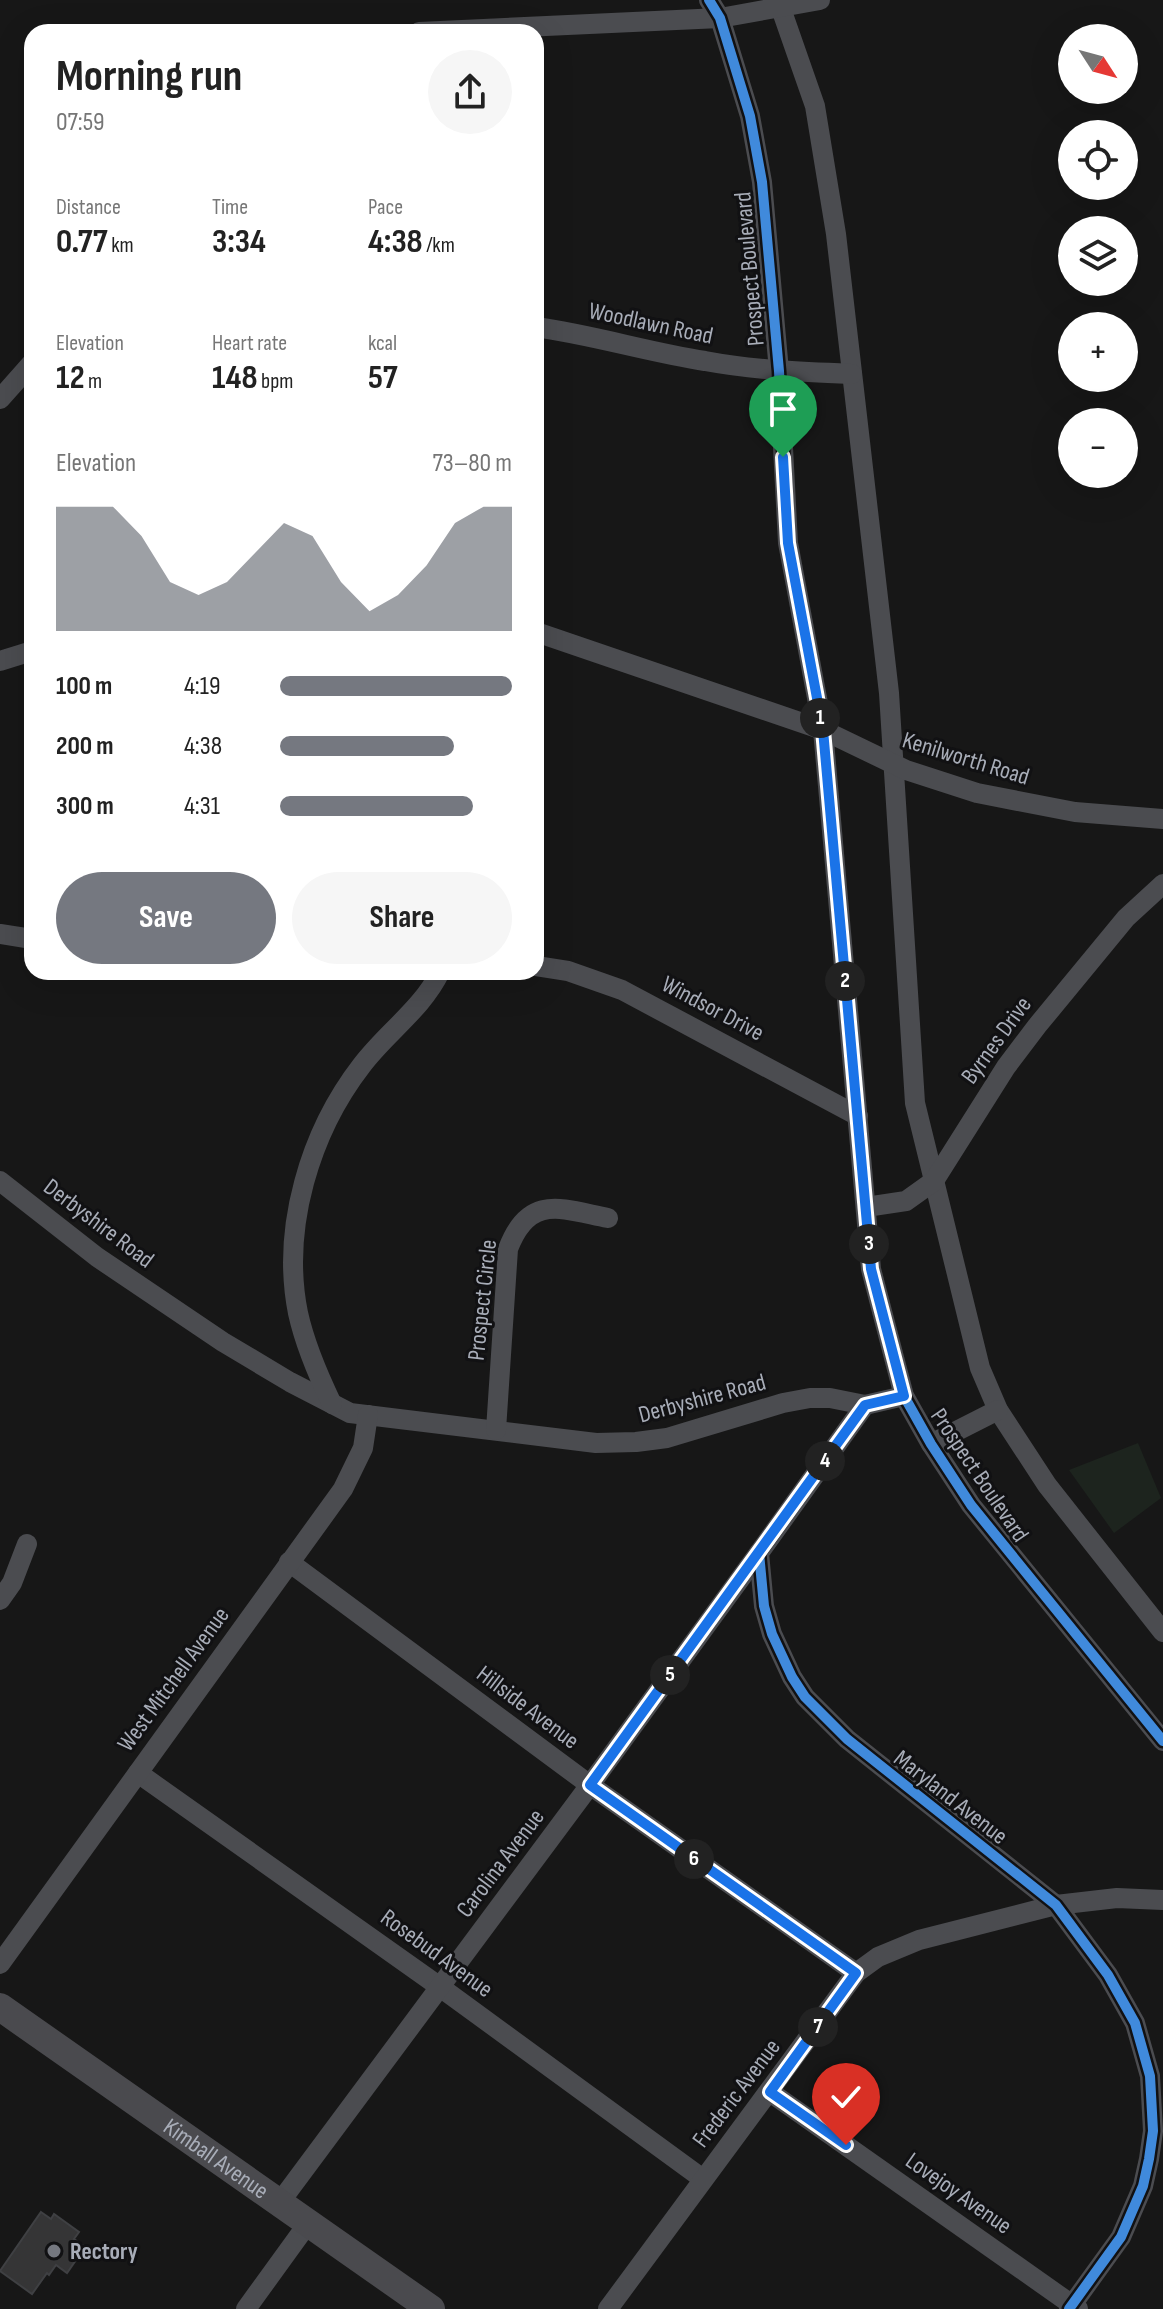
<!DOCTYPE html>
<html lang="en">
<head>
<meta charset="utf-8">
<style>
	:root { --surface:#fff; --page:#f6f6f6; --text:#222; --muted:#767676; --accent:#757880 }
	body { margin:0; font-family:"Sofia Sans Condensed",sans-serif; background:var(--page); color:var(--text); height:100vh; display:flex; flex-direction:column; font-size:30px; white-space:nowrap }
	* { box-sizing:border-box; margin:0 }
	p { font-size:26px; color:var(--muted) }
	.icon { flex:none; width:44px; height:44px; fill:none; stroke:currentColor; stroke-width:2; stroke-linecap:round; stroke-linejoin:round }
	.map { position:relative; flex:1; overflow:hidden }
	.panel { position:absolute; left:24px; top:24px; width:520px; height:956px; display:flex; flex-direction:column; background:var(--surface); border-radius:24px; box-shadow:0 8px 32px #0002 }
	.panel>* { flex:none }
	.needle { width:52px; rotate:126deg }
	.controls { position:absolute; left:1058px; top:24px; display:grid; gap:16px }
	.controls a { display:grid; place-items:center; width:80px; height:80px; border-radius:50%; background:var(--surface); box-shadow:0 8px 32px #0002; font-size:40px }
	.pin { position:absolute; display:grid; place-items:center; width:68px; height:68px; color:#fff; margin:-82px -34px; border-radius:50% 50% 50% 0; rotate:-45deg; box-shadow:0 0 8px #0007 }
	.pin .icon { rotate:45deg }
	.km { position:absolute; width:40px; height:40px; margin:-20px; border-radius:50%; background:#222; color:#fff; font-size:22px; line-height:40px; text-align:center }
	.round { display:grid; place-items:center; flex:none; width:84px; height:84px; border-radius:42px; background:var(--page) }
	.head { display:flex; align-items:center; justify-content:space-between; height:136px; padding:0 32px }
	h1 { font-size:44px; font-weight:700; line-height:60px }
	.stats { display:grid; grid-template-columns:repeat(3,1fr); gap:12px; height:136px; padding:8px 32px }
	.stats div { display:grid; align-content:center }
	.stats b { font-size:34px; font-weight:700 }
	.stats small { font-size:22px; font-weight:400 }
	.stats p { font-size:22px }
	.chart { height:224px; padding:16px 32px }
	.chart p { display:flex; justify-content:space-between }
	.chart svg { width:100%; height:144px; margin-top:8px; fill:var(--accent); opacity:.7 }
	.primary-button { display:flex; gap:16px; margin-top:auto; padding:16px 32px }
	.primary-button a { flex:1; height:92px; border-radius:48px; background:var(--accent); color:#fff; font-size:32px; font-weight:700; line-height:92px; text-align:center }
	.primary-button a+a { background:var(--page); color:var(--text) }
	ul { padding:0 32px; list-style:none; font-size:26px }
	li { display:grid; grid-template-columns:128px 96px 1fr; align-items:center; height:60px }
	li i { height:20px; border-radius:10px; background:var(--accent) }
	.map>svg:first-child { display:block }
</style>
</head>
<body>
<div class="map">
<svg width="1163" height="2309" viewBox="0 0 1163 2309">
	<rect width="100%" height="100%" fill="#171717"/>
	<!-- green -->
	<path fill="#1d241e" d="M1138 1443 1161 1498 1114 1533 1069 1470Z"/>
	<!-- building -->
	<path fill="#353536" stroke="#3f4043" stroke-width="2" d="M41 2212 51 2219 54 2214 79 2232 74 2239 85 2247 67 2273 56 2265 49 2275 47 2273 32 2294 0 2271Z"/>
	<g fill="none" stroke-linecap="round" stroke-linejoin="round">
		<!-- street -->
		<g stroke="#4b4c50" stroke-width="20">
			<path d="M709 0 720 18 750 116 762 182 779 371 788 543 823 730 871 1269 904 1396 931 1444 971 1505 1163 1741"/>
			<path d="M778 0 815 106 836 234 889 693 915 1103 980 1368 998 1410 1047 1485 1163 1632"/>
			<path d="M419 32 720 18 820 0"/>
			<path d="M536 327C593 335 648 352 705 361 753 370 803 372 852 374"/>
			<path d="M0 399 32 363"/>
			<path d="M536 632 823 730 906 770 977 793 1075 812 1163 819"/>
			<path d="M0 661 32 651"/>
			<path d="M0 934 32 939"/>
			<path d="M536 966 568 971 622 990 858 1116"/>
			<path d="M0 1181 97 1257 223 1342 290 1382 350 1413 596 1443 636 1442 667 1438 783 1403 810 1398H830L865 1405 904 1396"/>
			<path d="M866 1207 906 1201 934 1181 1006 1067 1037 1026 1126 918 1163 884"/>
			<path d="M332 1404C318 1375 305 1345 298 1313 281 1228 310 1132 362 1065 387 1032 422 1009 440 972"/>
			<path d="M865 1405 759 1553 764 1606 772 1634 792 1677 805 1697 847 1739 1056 1905 1108 1975 1135 2023 1150 2076 1153 2131 1149 2159 1143 2186 1121 2237 1069 2309"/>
			<path d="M496 1430 508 1249C529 1193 562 1209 608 1218"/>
			<path d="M931 1444 998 1410"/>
			<path d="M289 1562 590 1785 856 1973"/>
			<path d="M0 1600 12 1583 27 1544"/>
			<path d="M138 1773 440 1987 703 2179"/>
			<path d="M0 1964 343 1489 363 1448 368 1415"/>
			<path d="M770 2092 1078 2309"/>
			<path d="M280 2202 590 1785 759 1553"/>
			<path d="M246 2309 309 2222"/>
			<path d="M608 2309 856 1973 878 1957 919 1940 1056 1905 1117 1898 1163 1900"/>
		</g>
		<!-- secondary -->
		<path stroke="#4a4a4e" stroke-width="28" id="s1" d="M0 2007 431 2309"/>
		<!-- cycleway casing -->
		<g stroke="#111113" stroke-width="15">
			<g id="cycleway">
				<path d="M709 0 720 18 750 116 762 182 779 371 788 543 823 730 871 1269 904 1396 931 1444 971 1505 1163 1741"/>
				<path d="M865 1405 759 1553 764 1606 772 1634 792 1677 805 1697 847 1739 1056 1905 1108 1975 1135 2023 1150 2076 1153 2131 1149 2159 1143 2186 1121 2237 1069 2309"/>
			</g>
		</g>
		<!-- cycleway -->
		<use href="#cycleway" stroke="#408adc" stroke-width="10"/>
	</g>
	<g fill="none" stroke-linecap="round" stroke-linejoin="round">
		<!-- route casing -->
		<g stroke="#fff" stroke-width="16">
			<path id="route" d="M783 457 788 543 823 730 871 1269 904 1396 865 1405 590 1785 856 1973 770 2092 846 2145"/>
		</g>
		<!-- route -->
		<use href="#route" stroke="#1a73e8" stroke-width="10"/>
	</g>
	<!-- markers -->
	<circle fill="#757880" stroke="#111113" stroke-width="3" cx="54" cy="2251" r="8"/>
	<g text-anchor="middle" stroke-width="6" stroke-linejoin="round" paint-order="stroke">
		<!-- street labels -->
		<g font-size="24" fill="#a8adb8" stroke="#111113">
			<text transform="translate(749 269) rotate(-95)" y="8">Prospect Boulevard</text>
			<text transform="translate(651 323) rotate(12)" y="8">Woodlawn Road</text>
			<text transform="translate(966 758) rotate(17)" y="8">Kenilworth Road</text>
			<text transform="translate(713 1008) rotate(28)" y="8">Windsor Drive</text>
			<text transform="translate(996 1040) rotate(-54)" y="8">Byrnes Drive</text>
			<text transform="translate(99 1223) rotate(37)" y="8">Derbyshire Road</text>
			<text transform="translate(482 1300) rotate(-84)" y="8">Prospect Circle</text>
			<text transform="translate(702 1398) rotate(-15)" y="8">Derbyshire Road</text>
			<text transform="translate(980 1475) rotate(56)" y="8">Prospect Boulevard</text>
			<text transform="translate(173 1679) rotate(-54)" y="8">West Mitchell Avenue</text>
			<text transform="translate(528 1707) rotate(37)" y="8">Hillside Avenue</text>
			<text transform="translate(951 1797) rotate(38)" y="8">Maryland Avenue</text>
			<text transform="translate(500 1863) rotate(-53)" y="8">Carolina Avenue</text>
			<text transform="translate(437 1953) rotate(36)" y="8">Rosebud Avenue</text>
			<text transform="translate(736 2093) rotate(-53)" y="8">Frederic Avenue</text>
			<text dy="8" stroke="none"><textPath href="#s1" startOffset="264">Kimball Avenue</textPath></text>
			<text transform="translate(959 2193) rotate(35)" y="8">Lovejoy Avenue</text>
		</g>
		<!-- poi labels -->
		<g font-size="24" font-weight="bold" fill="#a8adb8" stroke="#111113" text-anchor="start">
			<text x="70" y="2259">Rectory</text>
		</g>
	</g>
</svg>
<div class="controls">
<a><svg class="needle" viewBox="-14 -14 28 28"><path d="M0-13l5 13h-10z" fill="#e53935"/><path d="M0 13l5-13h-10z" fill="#767676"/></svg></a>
<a><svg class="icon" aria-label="locate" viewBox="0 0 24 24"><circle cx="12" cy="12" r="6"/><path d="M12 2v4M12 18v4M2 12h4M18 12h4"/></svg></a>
<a><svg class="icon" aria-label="layers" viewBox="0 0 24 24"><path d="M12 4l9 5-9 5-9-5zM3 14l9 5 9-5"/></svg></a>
<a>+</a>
<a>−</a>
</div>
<div class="pin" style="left:783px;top:457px;background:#1e9e55"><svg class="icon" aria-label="arrive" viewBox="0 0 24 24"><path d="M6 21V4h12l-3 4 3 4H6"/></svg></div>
<div class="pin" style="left:846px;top:2145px;background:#d93025"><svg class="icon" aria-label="check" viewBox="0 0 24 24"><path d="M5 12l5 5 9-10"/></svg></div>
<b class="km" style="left:820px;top:718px">1</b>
<b class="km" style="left:845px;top:981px">2</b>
<b class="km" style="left:869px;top:1244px">3</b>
<b class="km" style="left:825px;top:1461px">4</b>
<b class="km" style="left:670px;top:1675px">5</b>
<b class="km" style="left:694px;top:1859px">6</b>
<b class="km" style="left:818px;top:2027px">7</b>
<section class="panel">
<div class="head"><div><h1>Morning run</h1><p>07:59</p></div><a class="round"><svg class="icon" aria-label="share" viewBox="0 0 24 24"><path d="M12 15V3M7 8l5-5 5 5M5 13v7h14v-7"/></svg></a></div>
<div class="stats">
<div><p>Distance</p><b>0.77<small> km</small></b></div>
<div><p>Time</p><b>3:34</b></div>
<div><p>Pace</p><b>4:38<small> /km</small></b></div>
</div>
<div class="stats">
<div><p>Elevation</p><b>12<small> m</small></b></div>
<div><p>Heart rate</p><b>148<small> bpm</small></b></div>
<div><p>kcal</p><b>57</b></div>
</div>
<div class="chart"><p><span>Elevation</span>73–80 m</p>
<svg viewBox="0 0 160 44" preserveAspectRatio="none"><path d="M0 44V6L10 6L20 6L30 15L40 29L50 33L60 29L70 20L80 11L90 15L100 29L110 38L120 33L130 24L140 11L150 6L160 6V44z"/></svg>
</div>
<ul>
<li><b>100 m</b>4:19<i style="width:100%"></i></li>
<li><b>200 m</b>4:38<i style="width:75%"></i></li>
<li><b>300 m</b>4:31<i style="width:83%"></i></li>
</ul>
<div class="primary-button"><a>Save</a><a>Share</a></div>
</section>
</div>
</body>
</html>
